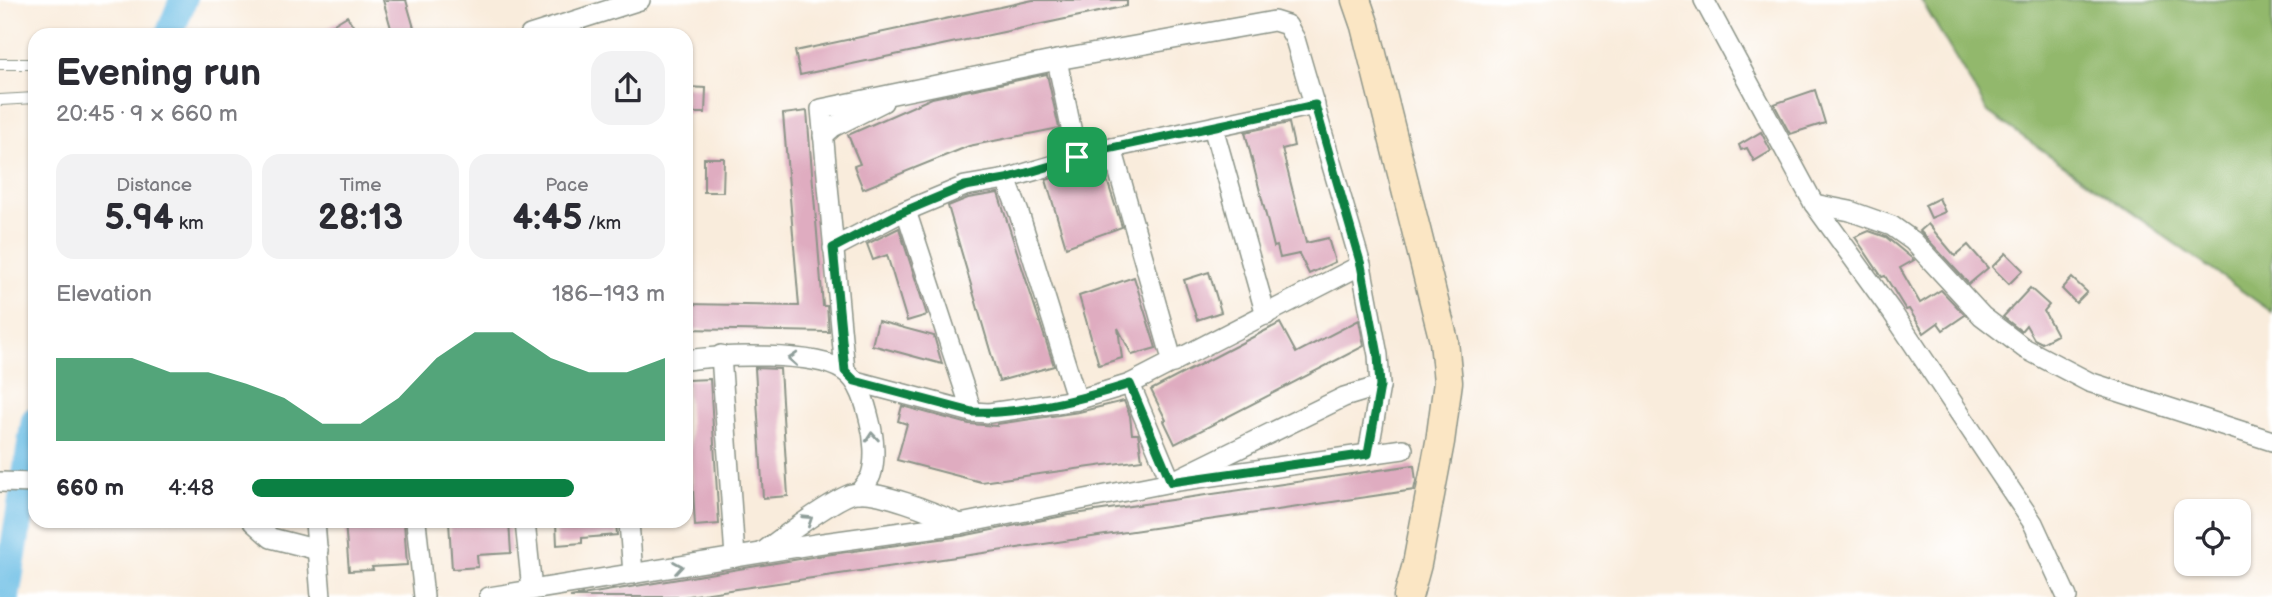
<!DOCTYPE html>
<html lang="en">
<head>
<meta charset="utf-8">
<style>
	:root { --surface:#fff; --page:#f2f2f3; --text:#2b2b33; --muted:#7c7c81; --accent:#0b8043 }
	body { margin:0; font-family:"Balsamiq Sans",sans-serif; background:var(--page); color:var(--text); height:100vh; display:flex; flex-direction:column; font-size:26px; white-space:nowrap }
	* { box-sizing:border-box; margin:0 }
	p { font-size:23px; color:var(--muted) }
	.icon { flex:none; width:38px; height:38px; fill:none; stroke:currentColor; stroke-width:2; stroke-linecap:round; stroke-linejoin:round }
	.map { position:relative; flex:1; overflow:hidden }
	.sheet { position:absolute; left:28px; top:28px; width:665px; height:500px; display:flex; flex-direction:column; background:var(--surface); border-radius:21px; box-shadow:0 2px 5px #0004 }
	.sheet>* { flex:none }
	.tools { position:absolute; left:2174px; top:499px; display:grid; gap:14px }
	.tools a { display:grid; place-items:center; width:77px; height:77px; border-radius:14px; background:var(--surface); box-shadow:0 2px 5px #0004; font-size:35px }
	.pin { position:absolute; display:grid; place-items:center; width:60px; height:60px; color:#fff; margin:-30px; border-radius:14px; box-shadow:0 4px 10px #0006 }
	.round { display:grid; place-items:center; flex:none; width:74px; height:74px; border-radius:21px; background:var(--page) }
	.head { display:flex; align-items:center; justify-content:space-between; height:119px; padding:0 28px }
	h1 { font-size:38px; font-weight:800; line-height:52px }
	.metrics { display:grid; grid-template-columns:repeat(3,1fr); gap:10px; height:119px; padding:7px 28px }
	.metrics div { display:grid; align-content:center; border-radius:18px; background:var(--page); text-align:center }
	.metrics b { font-size:35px; font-weight:800 }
	.metrics small { font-size:19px; font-weight:400 }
	.metrics p { font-size:19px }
	.chart { height:196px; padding:14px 28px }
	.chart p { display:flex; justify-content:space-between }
	.chart svg { width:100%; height:126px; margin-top:7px; fill:var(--accent); opacity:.7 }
	ul { padding:0 28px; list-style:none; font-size:23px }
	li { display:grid; grid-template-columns:112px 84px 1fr; align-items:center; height:52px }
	li i { height:18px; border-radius:9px; background:var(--accent) }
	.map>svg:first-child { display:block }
</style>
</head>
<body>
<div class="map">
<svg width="2272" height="597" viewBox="0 0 2272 597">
	<rect width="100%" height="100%" fill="#fff"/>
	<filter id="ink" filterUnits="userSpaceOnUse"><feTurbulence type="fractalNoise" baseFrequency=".0143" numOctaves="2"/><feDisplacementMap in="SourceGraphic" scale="14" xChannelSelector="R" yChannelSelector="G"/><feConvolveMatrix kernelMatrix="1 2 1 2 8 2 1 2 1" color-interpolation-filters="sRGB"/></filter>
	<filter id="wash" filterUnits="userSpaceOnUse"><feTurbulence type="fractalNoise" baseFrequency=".00686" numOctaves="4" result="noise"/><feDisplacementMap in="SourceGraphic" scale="28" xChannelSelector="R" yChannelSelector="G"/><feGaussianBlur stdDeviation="1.57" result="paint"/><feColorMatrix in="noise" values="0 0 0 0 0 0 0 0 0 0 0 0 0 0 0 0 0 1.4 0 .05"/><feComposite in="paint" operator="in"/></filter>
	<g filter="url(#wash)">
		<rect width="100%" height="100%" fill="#f9ecdc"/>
		<!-- forest -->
		<path fill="#92b86c" stroke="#587a50" stroke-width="2" d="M1921 0H2272V312L1988 112Z"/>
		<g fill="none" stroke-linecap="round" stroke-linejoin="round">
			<!-- river -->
			<g stroke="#68bce4" stroke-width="28">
				<path d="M169 35 183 0"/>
				<path d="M6 597 35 420"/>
			</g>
		</g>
		<g id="blocks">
			<!-- building -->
			<g fill="#dfacc0">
				<path d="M383 0H406L416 35H393Z"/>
				<path d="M1033 0H1127V6L800 75 795 51Z"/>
				<path d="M347 16 354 27 342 35H316Z"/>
				<path d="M1047 74 1059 128 969 146 863 189 854 166 860 164 848 135 932 98Z"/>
				<path d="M686 87 706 88 705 113H686Z"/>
				<path d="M1815 90 1825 123 1790 134 1774 104Z"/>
				<path d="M807 111 823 306H827L829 332 686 329V304L799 306 783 114Z"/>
				<path d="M1289 123 1294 146 1282 149 1306 243 1328 238 1335 262 1309 274 1299 254 1280 258 1277 246 1274 247 1245 132Z"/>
				<path d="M1761 132 1771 151 1754 161 1747 148 1741 150 1739 145Z"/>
				<path d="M704 158H724L723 192H704Z"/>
				<path d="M1102 164 1122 227 1066 247 1046 180Z"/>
				<path d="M998 193 1054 366 999 381 948 206 968 198Z"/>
				<path d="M1939 198 1945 212 1931 218 1925 205Z"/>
				<path d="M1928 224 1955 256 1968 245 1988 268 1969 284 1920 231Z"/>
				<path d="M899 228 927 315 907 321 887 255 873 260 867 244Z"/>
				<path d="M1869 231 1886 237 1914 260 1900 268 1920 303 1941 290 1965 315 1943 330 1938 323 1924 333 1909 309 1906 310 1885 276 1882 277 1855 237Z"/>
				<path d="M2006 253 2023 270 2009 284 1992 267Z"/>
				<path d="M1209 272 1221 312 1197 320 1184 280Z"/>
				<path d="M1134 277 1156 348 1132 355 1118 328 1122 358 1099 365 1079 296Z"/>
				<path d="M2072 278 2087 292 2076 303 2062 289Z"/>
				<path d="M2030 288 2049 305 2044 311 2057 335 2042 343 2034 339 2026 325 2021 331 2003 317Z"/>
				<path d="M1359 320 1364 346 1175 444 1164 421 1166 420 1151 390 1280 323 1296 353Z"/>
				<path d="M878 321 934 336 942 364 872 345Z"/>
				<path d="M755 368 780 369 788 496 763 498Z"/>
				<path d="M710 379 719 524 695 526 687 380Z"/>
				<path d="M1124 401 1130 416 1132 434H1138L1139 438 1142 460 981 482 897 460 907 424 898 421 902 406 969 424 997 426V424L1079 412Z"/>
				<path d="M1414 465 1416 481 1414 490 682 597H570L818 556 962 536 1068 515Z"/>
				<path d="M345 522H404L407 565 372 567 373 570 349 571Z"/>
				<path d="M449 522H509L511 553 477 555 478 567 452 569Z"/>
				<path d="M556 522H616L617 535 582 538V543L557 545Z"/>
			</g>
		</g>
	</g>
	<g filter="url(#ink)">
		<use href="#blocks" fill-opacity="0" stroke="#8c9488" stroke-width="2"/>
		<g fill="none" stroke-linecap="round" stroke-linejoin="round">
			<!-- lane casing -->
			<g stroke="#8c9488" stroke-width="12">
				<g id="lane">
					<path d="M0 64H35"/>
					<path d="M0 100 35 98"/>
				</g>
			</g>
			<!-- street casing -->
			<g stroke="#8c9488" stroke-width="22">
				<g id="street">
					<path d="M1704 0 1814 204 1892 312 2033 523 2067 597"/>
					<path d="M530 35 640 0"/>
					<path d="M1057 60 1077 157"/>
					<path d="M1213 127 1266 315"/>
					<path d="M823 136 833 127 883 102"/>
					<path d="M1112 148 1173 363"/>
					<path d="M1006 179 1019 213 1077 400"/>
					<path d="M1814 204 1850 211 1892 226 1913 241 1982 316 2024 348 2089 382 2272 441"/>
					<path d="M906 211 972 412"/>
					<path d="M833 248 898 214 965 186 1006 179 1112 148 1315 105"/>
					<path d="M721 355 735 557"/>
					<path d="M686 360C722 355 815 351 844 371 860 381 866 405 870 422 874 437 876 460 871 475 869 481 862 488 859 493"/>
					<path d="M845 371 821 109 1057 60 1274 21 1287 25 1295 39 1361 265 1378 355 1380 386 1368 454"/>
					<path d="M855 381 972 412 989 413 1077 400 1130 384 1361 265"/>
					<path d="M1130 384 1171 482 1344 397 1380 386"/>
					<path d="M0 482 35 483"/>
					<path d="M253 522 271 538 318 550"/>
					<path d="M315 522 321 597"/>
					<path d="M416 522 424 597"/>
					<path d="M525 522 532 590"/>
					<path d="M629 522 633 574"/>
					<path d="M764 551C784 536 829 502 851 494 874 487 938 514 960 524"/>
					<path d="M489 597 816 544 960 524 1171 482 1403 449"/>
				</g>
			</g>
			<!-- secondary casing -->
			<g stroke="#8c9488" stroke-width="31">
				<path id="secondary" d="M1356 0 1365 26 1444 341 1448 382 1440 442 1417 564 1408 597"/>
			</g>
			<!-- lane -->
			<use href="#lane" stroke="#fff" stroke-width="10"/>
			<!-- street -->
			<use href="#street" stroke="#fff" stroke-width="19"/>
			<!-- secondary -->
			<use href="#secondary" stroke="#fbe6c4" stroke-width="28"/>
		</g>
		<!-- one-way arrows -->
		<defs><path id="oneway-chevron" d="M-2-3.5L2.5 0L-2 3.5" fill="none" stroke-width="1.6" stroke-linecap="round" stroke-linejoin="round" transform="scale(1.75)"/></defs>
		<g stroke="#8f9e9a">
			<use href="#oneway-chevron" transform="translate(793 359) rotate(-177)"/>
			<use href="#oneway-chevron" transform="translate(872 437) rotate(-95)"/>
			<use href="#oneway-chevron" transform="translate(808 520) rotate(-33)"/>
			<use href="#oneway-chevron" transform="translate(678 567) rotate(-9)"/>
		</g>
	</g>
	<g fill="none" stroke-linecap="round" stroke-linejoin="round" filter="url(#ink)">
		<!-- route casing -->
		<g stroke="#fff" stroke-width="14">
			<path id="route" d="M1315 105 1361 265 1378 355 1380 386 1368 454 1171 482 1130 384C1082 399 1022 415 972 412L855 381 845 371 833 248 898 214 965 186 1006 179 1112 148Z"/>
		</g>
		<!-- route -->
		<use href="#route" stroke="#0b8043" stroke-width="9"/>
	</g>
</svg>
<div class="tools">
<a><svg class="icon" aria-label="locate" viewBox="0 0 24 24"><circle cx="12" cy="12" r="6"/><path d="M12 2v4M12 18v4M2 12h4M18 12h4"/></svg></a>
</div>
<div class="pin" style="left:1077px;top:157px;background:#1e9e55"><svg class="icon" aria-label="arrive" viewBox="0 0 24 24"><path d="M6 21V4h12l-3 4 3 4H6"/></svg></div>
<section class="sheet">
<div class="head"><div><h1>Evening run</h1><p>20:45 · 9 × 660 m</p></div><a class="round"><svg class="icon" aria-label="share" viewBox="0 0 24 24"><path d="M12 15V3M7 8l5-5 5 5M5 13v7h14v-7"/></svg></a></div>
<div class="metrics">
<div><p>Distance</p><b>5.94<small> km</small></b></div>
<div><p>Time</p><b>28:13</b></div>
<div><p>Pace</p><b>4:45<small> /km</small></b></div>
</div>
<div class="chart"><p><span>Elevation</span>186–193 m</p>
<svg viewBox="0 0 160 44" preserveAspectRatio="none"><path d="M0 44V15L10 15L20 15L30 20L40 20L50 24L60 29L70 38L80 38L90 29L100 15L110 6L120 6L130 15L140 20L150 20L160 15V44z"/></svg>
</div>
<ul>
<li><b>660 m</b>4:48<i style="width:78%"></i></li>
</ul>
</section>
</div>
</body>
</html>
